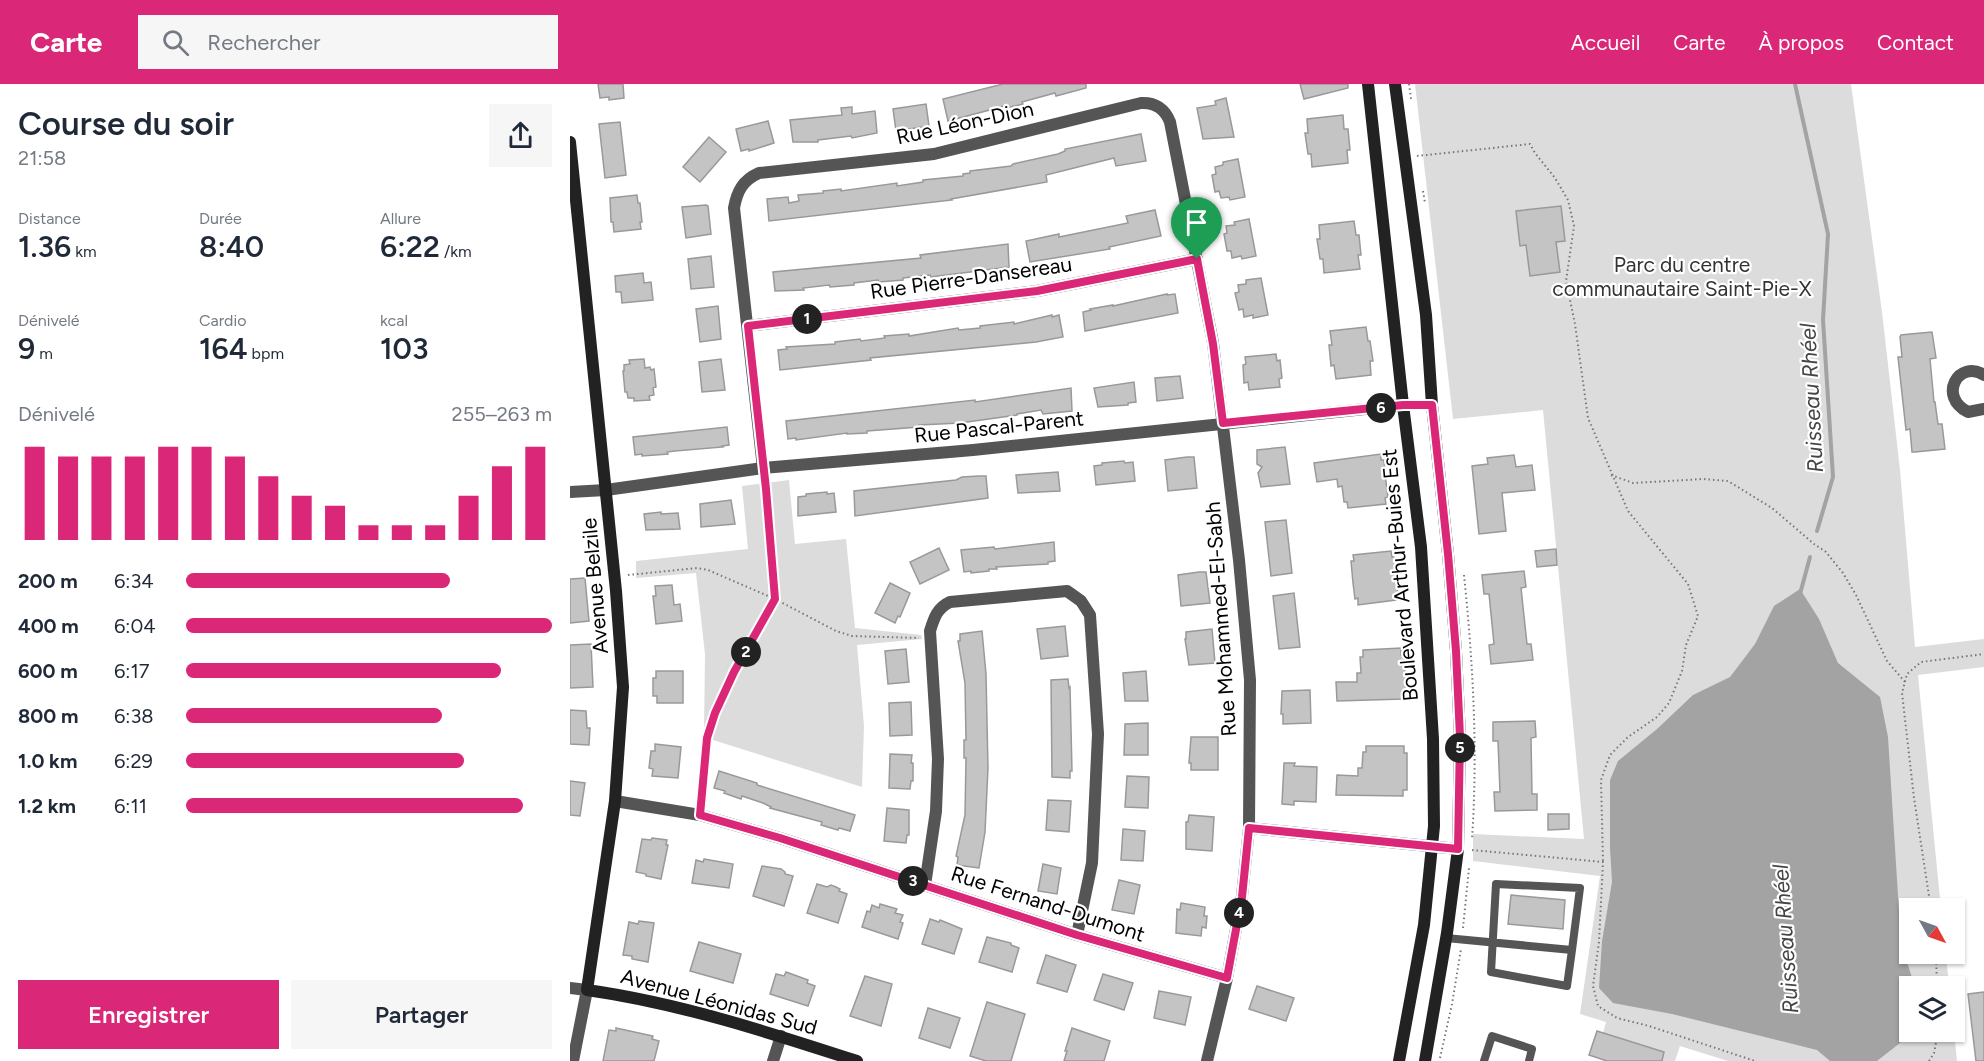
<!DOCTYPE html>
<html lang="fr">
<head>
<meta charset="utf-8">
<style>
	:root { --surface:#fff; --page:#f6f6f7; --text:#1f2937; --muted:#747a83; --accent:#db2777 }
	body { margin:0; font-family:Figtree,sans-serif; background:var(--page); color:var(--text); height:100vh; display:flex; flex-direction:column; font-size:22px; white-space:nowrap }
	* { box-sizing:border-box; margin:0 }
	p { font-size:20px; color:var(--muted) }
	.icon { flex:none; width:33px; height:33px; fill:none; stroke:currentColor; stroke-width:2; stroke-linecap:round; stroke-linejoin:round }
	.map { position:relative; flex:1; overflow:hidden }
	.drawer { display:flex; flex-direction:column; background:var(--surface); width:570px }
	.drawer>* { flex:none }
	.needle { width:39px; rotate:130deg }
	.controls { position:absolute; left:1329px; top:814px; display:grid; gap:12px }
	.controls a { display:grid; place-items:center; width:66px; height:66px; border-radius:0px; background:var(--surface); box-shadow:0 2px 4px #0004; font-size:30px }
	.pin { position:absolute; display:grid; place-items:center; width:51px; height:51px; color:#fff; margin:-62px -26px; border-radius:50% 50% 50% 0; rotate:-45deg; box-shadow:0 0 6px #0007 }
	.pin .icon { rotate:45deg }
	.km { position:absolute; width:30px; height:30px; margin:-15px; border-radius:50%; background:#222; color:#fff; font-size:16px; line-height:30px; text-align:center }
	.round { display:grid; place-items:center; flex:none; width:63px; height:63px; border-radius:0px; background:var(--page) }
	.overview { display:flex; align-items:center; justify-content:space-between; height:102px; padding:0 18px }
	h1 { font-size:33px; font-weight:600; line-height:45px }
	.figures { display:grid; grid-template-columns:repeat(3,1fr); gap:9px; height:102px; padding:6px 18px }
	.figures div { display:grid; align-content:center }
	.figures b { font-size:30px; font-weight:600 }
	.figures small { font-size:16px; font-weight:400 }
	.figures p { font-size:16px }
	.chart { height:168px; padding:12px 18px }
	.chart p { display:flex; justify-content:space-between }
	.chart svg { width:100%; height:108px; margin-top:6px; stroke:var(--accent); stroke-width:6 }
	.cta { display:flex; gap:12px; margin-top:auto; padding:12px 18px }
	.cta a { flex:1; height:69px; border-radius:0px; background:var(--accent); color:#fff; font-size:24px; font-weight:600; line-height:69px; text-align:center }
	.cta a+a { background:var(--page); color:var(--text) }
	ul { padding:0 18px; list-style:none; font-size:20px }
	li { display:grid; grid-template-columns:96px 72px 1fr; align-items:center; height:45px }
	li i { height:15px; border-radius:8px; background:var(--accent) }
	header { display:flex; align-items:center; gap:36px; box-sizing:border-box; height:84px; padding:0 30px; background:var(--accent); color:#fff }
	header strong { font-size:28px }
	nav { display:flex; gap:33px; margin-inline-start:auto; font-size:21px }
	.search { width:420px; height:54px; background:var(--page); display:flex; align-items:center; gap:15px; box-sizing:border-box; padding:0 21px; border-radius:0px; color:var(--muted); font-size:22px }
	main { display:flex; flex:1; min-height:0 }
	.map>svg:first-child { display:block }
</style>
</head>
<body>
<header>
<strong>Carte</strong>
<div class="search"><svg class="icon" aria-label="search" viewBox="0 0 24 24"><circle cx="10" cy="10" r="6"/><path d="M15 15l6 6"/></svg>Rechercher</div>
<nav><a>Accueil</a><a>Carte</a><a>À propos</a><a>Contact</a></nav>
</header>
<main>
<section class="drawer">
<div class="overview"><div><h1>Course du soir</h1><p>21:58</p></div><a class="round"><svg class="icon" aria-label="share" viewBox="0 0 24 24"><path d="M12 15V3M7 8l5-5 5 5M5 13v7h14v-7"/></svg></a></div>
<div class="figures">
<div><p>Distance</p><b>1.36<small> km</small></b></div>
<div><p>Durée</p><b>8:40</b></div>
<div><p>Allure</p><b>6:22<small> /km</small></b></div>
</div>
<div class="figures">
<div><p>Dénivelé</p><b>9<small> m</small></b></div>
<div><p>Cardio</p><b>164<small> bpm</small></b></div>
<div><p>kcal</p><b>103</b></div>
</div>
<div class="chart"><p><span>Dénivelé</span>255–263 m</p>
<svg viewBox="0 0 160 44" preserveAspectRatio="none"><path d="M5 44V6M15 44V10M25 44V10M35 44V10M45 44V6M55 44V6M65 44V10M75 44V18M85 44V26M95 44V30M105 44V38M115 44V38M125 44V38M135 44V26M145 44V14M155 44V6"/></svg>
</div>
<ul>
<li><b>200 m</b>6:34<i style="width:72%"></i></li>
<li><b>400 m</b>6:04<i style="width:100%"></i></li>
<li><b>600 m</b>6:17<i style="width:86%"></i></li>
<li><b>800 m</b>6:38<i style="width:70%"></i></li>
<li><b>1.0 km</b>6:29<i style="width:76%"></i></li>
<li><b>1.2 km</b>6:11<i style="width:92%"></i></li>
</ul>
<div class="cta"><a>Enregistrer</a><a>Partager</a></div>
</section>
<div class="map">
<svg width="1414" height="977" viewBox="0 0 1414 977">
	<rect width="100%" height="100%" fill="#fff"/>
	<!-- green -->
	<g fill="#dcdcdc">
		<path d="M845 0H1281L1312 228 1330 386 1345 563 1414 555V583L1348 591 1371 825H1340V870H1376L1379 903H1340V948H1384L1387 977H1158L1110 962 1105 977H1092L1094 968 1033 949 1036 938 1010 930 1030 792 903 777V750L1014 755 973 326 883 335Z"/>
		<path d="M219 396 225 460 276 455 285 544 351 551 352 555 287 561 294 642 292 703 140 655 134 722 129 720 134 648 135 570 126 489 66 494V477L178 465 172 402Z"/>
	</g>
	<!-- water -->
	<path fill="#a3a3a3" d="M1230 505 1249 535 1268 579 1310 613 1318 653 1331 859 1345 903H1340L1339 952 1307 977H1260L1247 966 1102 930 1043 919 1029 904 1032 857 1042 798 1040 764V696L1048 677 1087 645 1123 611 1160 593 1185 560 1204 522Z"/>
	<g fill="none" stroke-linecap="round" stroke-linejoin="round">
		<!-- stream -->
		<g stroke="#a3a3a3" stroke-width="4">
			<path d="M1225 0 1258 150 1253 236 1263 393 1247 447"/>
			<path d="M1230 510 1240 473"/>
		</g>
	</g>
	<!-- building -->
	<g fill="#c4c4c4" stroke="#999" stroke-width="1.5">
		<path d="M28 0H53L54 14 39 16V13L30 14Z"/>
		<path d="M433 0H516V4L486 12 485 9 452 18 453 20 436 24 435 22 378 37 373 15Z"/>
		<path d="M730 0H778V4L734 15Z"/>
		<path d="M656 14 664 53 633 55 627 24 646 21 645 17Z"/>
		<path d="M356 20 359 42 326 47 323 25Z"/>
		<path d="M282 23V30L305 27 307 49 282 54 281 52 248 56V58H223L220 36 272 31 271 24Z"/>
		<path d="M773 31 774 45H778L780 66H777L778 79 742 83 741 70H738L735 49H738L737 35Z"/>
		<path d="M198 37 204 59 179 67V65L171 67 166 45Z"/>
		<path d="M50 38 56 91 35 94 29 40Z"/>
		<path d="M571 50 576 77 546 82 544 74 476 91 477 98 381 115 382 116 199 137 197 115 218 113 219 119 229 117 228 111 253 109V107L271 105V107L327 99V102L353 98V96L393 92V90L400 89V87L441 82 443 80 488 70 495 67V65Z"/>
		<path d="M139 53 156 68 130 98 113 83Z"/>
		<path d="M668 75 675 113 660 116 659 113 651 114 649 107 645 108 642 91 646 90 645 83 653 81V78Z"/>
		<path d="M67 111 68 119H70L72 138H70L71 145 44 148 43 138H41L40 114Z"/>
		<path d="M136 121 138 122 141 150 116 154 112 123Z"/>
		<path d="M991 122 995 157 986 158 990 188 960 192 956 161 950 162 946 127Z"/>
		<path d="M585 126 591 152 539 163 540 165 460 178 456 157 489 150V153L558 139 556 132Z"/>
		<path d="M679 135 686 172 672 175 671 172 662 174 661 167H657L654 150 657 149 656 142 665 141 664 138Z"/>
		<path d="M784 137 786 151H789L791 171H788L790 185 754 189 753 175H750L747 155H750L749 141Z"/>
		<path d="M438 160 439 183 361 193 360 191 333 194V196L309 198 308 196 284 199V201L260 203 259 201 233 204 234 206 205 207 203 188 351 174 350 171Z"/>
		<path d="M141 172 144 203 121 205 118 175Z"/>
		<path d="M73 189 74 199 81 198 83 216 52 219 51 208H46L45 192Z"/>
		<path d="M691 194 698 231 683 234V231L674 233 673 225 669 226 665 209 669 208 668 201 676 200V196Z"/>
		<path d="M597 210V211L605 210 608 229 515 247 513 228 521 226 520 225 543 221V222Z"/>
		<path d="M148 222 151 255 130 258 126 225Z"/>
		<path d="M482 231V233L489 231 493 253 466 258 300 274 301 276 210 286 208 266 217 265 216 263 265 260V258L290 255 291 257 315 254 314 252 339 250V252L388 244 389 246 410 244V242L444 238V240Z"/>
		<path d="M796 243 798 257H800L803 277H800L801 291 766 295 764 281 761 282 759 261H762L760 247Z"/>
		<path d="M1362 248 1366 274 1360 275 1364 318H1365L1368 340H1372L1375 365 1345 368H1342L1340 345 1336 346 1328 273H1332L1330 253 1331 251 1340 250Z"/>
		<path d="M706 270 707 277 710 276 712 294 709 295 710 303 679 306 678 298 674 299 673 281 676 280 675 273Z"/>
		<path d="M74 275 75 284 80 283 81 286 84 285 86 303 83 304 84 311 79 312 80 316 64 317V314H58L57 308H55L53 287H54V281L60 280 59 276Z"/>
		<path d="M151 275 155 306 132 308 129 278Z"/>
		<path d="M610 292 613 314 587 317 585 294Z"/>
		<path d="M564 298 566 318 558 319V321L528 323 524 304Z"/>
		<path d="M501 304 502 327 473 330 471 326 447 330V331L390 339 349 341V343L297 347V349L277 350V349L226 356V354L218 355 216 337 405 316V318Z"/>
		<path d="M157 343 159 361 152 362 153 363 105 367 97 368 98 370 72 372V370L65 371 63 353Z"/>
		<path d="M715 363 720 400 691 403 688 389 692 383 687 380V366Z"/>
		<path d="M811 370V376H814L816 398 818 413 815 414 816 420 778 424 777 418H774L772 402 768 403 767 395 747 398 744 379Z"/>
		<path d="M944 371 946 383 962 381 965 406 932 409 936 447 909 450 902 382 918 380 917 374Z"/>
		<path d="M617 373H624L627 404 598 407 595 376Z"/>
		<path d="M554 377 555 379 563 378 565 397 526 401 524 382 532 381V379Z"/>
		<path d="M488 388 490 407 448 409 446 391Z"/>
		<path d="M409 392H416L418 414 285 432 284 407 386 396 392 393Z"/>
		<path d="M257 408V410L264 409 266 428 228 432V413L236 412V410Z"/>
		<path d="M161 416 165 440 131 443 130 420Z"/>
		<path d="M91 428V430L108 429 110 445 76 446 74 430Z"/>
		<path d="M716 436 722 489 701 492 695 438Z"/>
		<path d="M484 458 485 477 478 478V480L426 483 427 485H419V487L401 489V487L394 488 391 466 424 463 425 465Z"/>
		<path d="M369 464 379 486 350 500 340 478Z"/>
		<path d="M986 465 987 481 967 483 965 467Z"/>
		<path d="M821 467 822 473H824L826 488 828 509 826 510V516L788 521V514L785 515 783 499 781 477H784L783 471Z"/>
		<path d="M954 487 956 503 951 504 957 560H961L963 576 921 580 919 561 924 560 919 510H914L912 491Z"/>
		<path d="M629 488H636L640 519 611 522 608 491Z"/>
		<path d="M15 494 19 537 0 539V495Z"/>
		<path d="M320 499 340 509 330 533 328 532 325 539 305 529Z"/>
		<path d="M102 501 104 521 110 520 112 537 86 540 83 512H86L85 502Z"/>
		<path d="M724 509 730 563 709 565 703 512Z"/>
		<path d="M495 542 498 572 471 575 467 545Z"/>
		<path d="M642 545 645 579 619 581 615 555H616V548Z"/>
		<path d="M412 547 416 590 418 684 415 748 409 784 387 781 388 773 386 772 395 731 396 674H394V656H396L395 599 388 557H390V550Z"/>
		<path d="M21 560 23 603 0 604V561Z"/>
		<path d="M831 564V571H834L835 593 836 608H833V615L767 617 766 598H787V589H791L790 573H793V566Z"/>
		<path d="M336 565 339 598 318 600 315 567Z"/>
		<path d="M86 587H113V619H87V612H83V594H86Z"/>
		<path d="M576 587 578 617H555L553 589Z"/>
		<path d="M498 595 499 604 500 603 502 687H500V694L482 693 481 596Z"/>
		<path d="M740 606 741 639 713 640V630H711L712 607Z"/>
		<path d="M341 618 342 651 320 652 319 619Z"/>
		<path d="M0 626 16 627 17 644H20L19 661 0 660Z"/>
		<path d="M965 637 966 653 961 654 962 710H967V726L925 727 924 708H930L928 657H923V638Z"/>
		<path d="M578 639V671H554L555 640Z"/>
		<path d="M621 653H648V686H621V679H619Z"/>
		<path d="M85 660 111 663 108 694 82 692 83 685 79 684 81 667H85Z"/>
		<path d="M796 662H834V669H837V706H833V712L766 711 767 691 788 692V684H792L793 668H796Z"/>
		<path d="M320 670 342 671 341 679H343V697H341L340 705 319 704Z"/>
		<path d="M714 679H725L724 682 747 683 746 718 724 717V721L712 720Z"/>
		<path d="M149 687 187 699V701L285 731 280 747 269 744 268 746 251 741 252 738 200 724 201 723 193 719 172 712 171 715 154 709 155 707 144 704Z"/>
		<path d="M557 692 579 693 578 724 555 723Z"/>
		<path d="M0 697 15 699 10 732 0 731Z"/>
		<path d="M478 716 501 717 499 748 476 746Z"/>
		<path d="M317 724 339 726V751H337L336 759 314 757Z"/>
		<path d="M978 730H999V745L978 746Z"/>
		<path d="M619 731 644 733 642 767 616 765V738H618Z"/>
		<path d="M553 745 575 747 573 777 551 776Z"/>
		<path d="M82 754 97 756 96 761H98L91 795 76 792V790L66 788 72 755 81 756Z"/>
		<path d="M134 775 163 780 159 804 122 799 126 776 133 778Z"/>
		<path d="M473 780 491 784 487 810 468 807Z"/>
		<path d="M192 782 211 785 215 788V790L223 792 214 822 183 812Z"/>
		<path d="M549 796 570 801 564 830 542 826Z"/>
		<path d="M247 800 257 803 261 801 266 803 270 805 269 807 277 810 268 839 237 829Z"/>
		<path d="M941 811 995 816 993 845 938 840Z"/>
		<path d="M611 819 635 823 634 832H637L636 844 632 843 631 852 606 849 607 825 610 826Z"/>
		<path d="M310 820 327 825 325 829 333 831 330 838 333 839 328 855 292 843 297 827 300 828 302 821 309 824Z"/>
		<path d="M360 835 369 838 370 836 392 845 384 870 352 860Z"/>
		<path d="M69 837 84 839 78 878 62 875V872L53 871 59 838 68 840Z"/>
		<path d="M417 853 441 859V861L449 864 442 888 409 878Z"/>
		<path d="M129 858 171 870 163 899 120 887Z"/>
		<path d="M476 871 506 881 497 908 467 899Z"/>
		<path d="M216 888 238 896 237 899 245 902 238 922 200 910 206 890 214 892Z"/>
		<path d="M533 890 563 899 554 926 524 916Z"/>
		<path d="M295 892 322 900 311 942 280 932Z"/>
		<path d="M687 902 724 914 716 937 679 925Z"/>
		<path d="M589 907 621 913 615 941 584 934Z"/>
		<path d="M1414 908V977H1406L1398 910Z"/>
		<path d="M417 918 455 930 441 977H416L400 972Z"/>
		<path d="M358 924 390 934 380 964 349 954Z"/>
		<path d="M46 944 83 952 82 955 89 957 84 977H33L39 946 46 947Z"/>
		<path d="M502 944 540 957 534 977H494L497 967H495Z"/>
		<path d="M1027 947 1094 968 1092 977H1037L1019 971Z"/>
	</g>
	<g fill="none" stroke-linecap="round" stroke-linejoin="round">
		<!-- path -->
		<g stroke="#777" stroke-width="2" stroke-dasharray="1.5 3" stroke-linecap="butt">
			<path d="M839 0 841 15"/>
			<path d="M847 72 960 60 965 69 985 94 998 116 1004 142 996 197 1005 240 1018 334 1058 427 1118 500 1128 532 1116 561 1112 587 1099 619 1087 633 1058 653 1040 671 1031 696 1033 778"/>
			<path d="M853 107 855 119"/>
			<path d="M1041 391 1063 399 1133 395 1158 397 1202 424 1244 460 1256 468 1273 489 1286 511 1317 577 1335 598"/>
			<path d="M58 491 127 484 138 486 205 515 266 547 282 552 349 554"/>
			<path d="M894 491C903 578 908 667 902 755"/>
			<path d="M131 718 137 654 145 629 164 588 205 515 195 395"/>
			<path d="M902 766 1033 778 1029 858 1023 902 1028 922 1047 934 1079 942 1185 977"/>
			<path d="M1361 825 1344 714 1332 609 1337 590 1351 578 1414 570"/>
			<path d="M893 844 899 784"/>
			<path d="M1366 870 1367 903"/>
			<path d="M870 974 882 920 891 865"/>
			<path d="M1359 977 1364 969 1368 948"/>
		</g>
		<!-- lane -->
		<g stroke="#555" stroke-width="8">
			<path d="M876 854 1002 866 1010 804 926 800 921 888 997 902 1002 866"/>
			<path d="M914 977 922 952 962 965 959 977"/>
		</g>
		<!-- street -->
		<g stroke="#555" stroke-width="12">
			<path d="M178 242 467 207 627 175"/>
			<path d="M1414 291C1389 275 1367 312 1398 328L1414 325"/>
			<path d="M193 384 164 124C167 107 173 96 189 89L364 70 571 19C585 18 595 25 600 38L643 259 669 476 680 596 679 744 672 812 657 894 637 977"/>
			<path d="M0 408 36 406 193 384 403 366 833 321H862"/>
			<path d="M45 717 130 731 210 754 507 851 657 894"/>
			<path d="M679 744 888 765"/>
			<path d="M355 801 366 727 368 675 360 547C364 534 367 524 380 518L497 507 511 517 520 531 528 650 522 779 507 851"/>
			<path d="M0 904 17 906 3 977"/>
			<path d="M203 977 211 952"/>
		</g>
		<!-- secondary -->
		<g stroke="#222" stroke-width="12">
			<path d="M798 0 833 321 851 463 863 655 864 742 854 841 829 977"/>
			<path d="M825 0 856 231 862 321 878 470 886 567 890 653 888 765 877 849 855 977"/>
			<path d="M0 58 46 507 53 603 45 717 17 906C109 919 198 948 287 977"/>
		</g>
	</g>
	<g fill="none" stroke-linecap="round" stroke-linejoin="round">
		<!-- route casing -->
		<g stroke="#fff" stroke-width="12">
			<path id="route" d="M627 175 643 260 653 339 833 321H862L878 470 886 567 890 653 888 765 679 744 672 813 657 894 507 851 210 754 130 731 137 654 145 629 164 588 205 515 196 405 178 242 467 207Z"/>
		</g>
		<!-- route -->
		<use href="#route" stroke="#db2777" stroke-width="8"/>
	</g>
	<g text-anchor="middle" stroke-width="4.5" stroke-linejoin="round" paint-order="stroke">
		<!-- street labels -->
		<g font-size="21" fill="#000" stroke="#fff">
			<text transform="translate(395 39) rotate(-12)" y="7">Rue Léon-Dion</text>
			<text transform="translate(401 194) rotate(-8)" y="7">Rue Pierre-Dansereau</text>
			<text transform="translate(429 343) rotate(-6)" y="7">Rue Pascal-Parent</text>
			<text transform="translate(830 491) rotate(-95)" y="7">Boulevard Arthur-Buies Est</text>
			<text transform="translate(25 502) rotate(-95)" y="7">Avenue Belzile</text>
			<text transform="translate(651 535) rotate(-94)" y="7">Rue Mohammed-El-Sabh</text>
			<text transform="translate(478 820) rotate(18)" y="7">Rue Fernand-Dumont</text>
			<text transform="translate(149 918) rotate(15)" y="7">Avenue Léonidas Sud</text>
		</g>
		<!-- park labels -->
		<g font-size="21" fill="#333" stroke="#fff">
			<text x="1112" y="188">Parc du centre<tspan x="1112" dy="24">communautaire Saint-Pie-X</tspan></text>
		</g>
		<!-- water labels -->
		<g font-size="22" font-style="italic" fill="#444" stroke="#fff">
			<text transform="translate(1241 314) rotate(-93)" y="8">Ruisseau Rhéel</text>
			<text transform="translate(1215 855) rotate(-94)" y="8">Ruisseau Rhéel</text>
		</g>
	</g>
</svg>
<div class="controls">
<a><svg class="needle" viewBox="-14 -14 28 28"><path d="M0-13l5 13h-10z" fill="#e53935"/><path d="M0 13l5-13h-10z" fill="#747a83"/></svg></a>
<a><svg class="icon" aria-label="layers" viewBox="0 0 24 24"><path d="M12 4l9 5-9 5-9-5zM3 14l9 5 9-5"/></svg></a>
</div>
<div class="pin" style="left:627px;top:175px;background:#1e9e55"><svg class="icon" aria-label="arrive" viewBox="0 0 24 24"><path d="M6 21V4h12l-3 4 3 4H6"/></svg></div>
<b class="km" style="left:237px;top:235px">1</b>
<b class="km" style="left:176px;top:568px">2</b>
<b class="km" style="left:343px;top:797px">3</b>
<b class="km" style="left:669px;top:829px">4</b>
<b class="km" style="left:890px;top:664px">5</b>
<b class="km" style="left:811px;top:324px">6</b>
</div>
</main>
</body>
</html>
